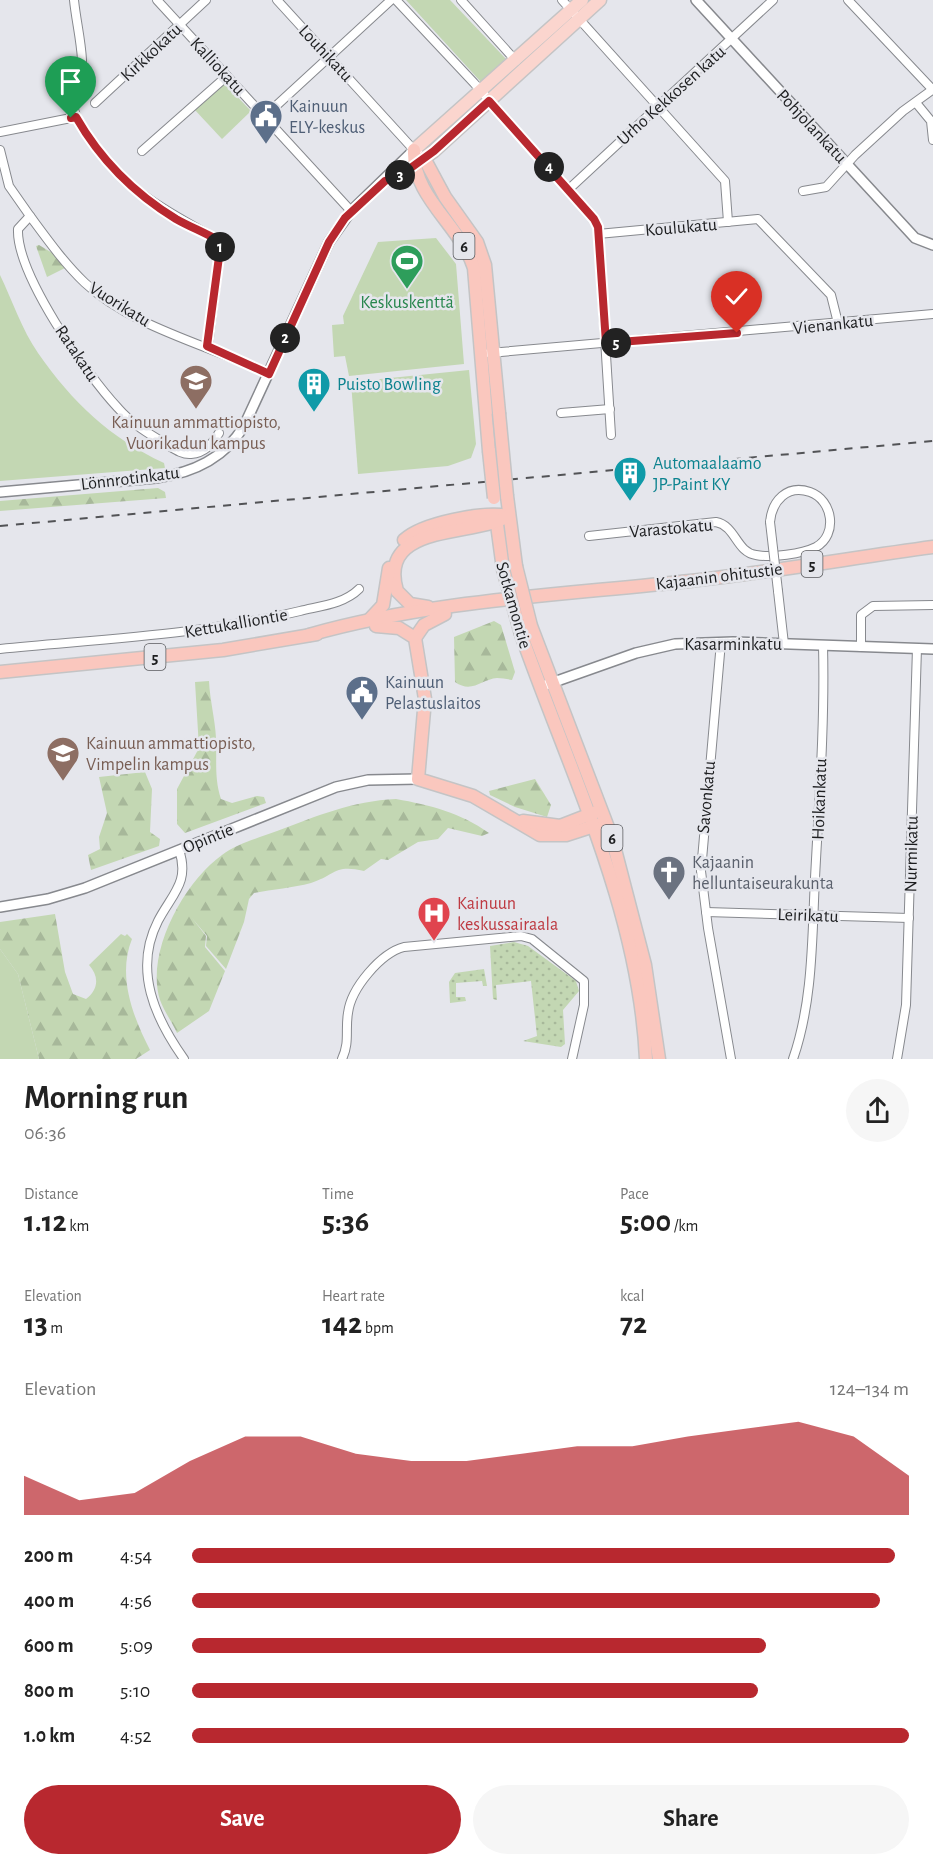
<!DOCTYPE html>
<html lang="en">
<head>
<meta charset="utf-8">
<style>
	:root { --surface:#fff; --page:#f6f6f6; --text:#222; --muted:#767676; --accent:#b8282f }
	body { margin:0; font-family:"Alegreya Sans",sans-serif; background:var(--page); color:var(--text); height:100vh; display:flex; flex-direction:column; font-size:22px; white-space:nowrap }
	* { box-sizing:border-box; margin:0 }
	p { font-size:20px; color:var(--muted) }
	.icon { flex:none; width:33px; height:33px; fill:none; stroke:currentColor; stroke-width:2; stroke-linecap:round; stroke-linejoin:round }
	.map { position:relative; height:1059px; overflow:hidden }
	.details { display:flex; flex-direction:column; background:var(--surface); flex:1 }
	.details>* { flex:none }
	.pin { position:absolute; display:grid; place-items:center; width:51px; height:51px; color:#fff; margin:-62px -26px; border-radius:50% 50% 50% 0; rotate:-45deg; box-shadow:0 0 6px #0007 }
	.pin .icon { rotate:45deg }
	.km { position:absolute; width:30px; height:30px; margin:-15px; border-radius:50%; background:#222; color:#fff; font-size:16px; line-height:30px; text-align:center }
	.round { display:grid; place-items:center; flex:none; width:63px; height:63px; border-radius:32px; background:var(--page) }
	.headline { display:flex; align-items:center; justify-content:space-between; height:102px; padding:0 24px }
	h1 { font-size:33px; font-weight:600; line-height:45px }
	.figures { display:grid; grid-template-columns:repeat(3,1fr); gap:9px; height:102px; padding:6px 24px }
	.figures div { display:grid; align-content:center }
	.figures b { font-size:30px; font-weight:600 }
	.figures small { font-size:16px; font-weight:400 }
	.figures p { font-size:16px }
	.chart { height:168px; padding:12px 24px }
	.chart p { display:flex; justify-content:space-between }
	.chart svg { width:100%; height:108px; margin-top:6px; fill:var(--accent); opacity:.7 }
	.cta { display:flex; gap:12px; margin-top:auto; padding:12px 24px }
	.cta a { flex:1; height:69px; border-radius:36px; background:var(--accent); color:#fff; font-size:24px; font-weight:600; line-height:69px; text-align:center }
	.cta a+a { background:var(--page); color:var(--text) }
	ul { padding:0 24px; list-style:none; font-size:20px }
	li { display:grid; grid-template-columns:96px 72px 1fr; align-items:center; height:45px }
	li i { height:15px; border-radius:8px; background:var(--accent) }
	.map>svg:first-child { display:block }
</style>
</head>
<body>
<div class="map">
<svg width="933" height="1059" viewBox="0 0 933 1059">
	<defs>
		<pattern id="grass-dots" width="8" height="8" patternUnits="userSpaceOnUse" patternTransform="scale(1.5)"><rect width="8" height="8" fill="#c3d7b3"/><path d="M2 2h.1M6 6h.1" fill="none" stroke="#a7b89a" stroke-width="1.8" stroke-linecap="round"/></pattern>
		<pattern id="forest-firs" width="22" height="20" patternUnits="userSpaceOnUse" patternTransform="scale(1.5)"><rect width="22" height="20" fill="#c3d7b3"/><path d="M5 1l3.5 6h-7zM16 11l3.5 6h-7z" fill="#a7b89a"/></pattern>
	</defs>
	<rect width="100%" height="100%" fill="#e5e6ec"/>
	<!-- grass -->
	<g fill="url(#grass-dots)">
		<path d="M514 942 528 946 576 981 579 991 563 1010 565 1044 561 1047 523 1041 537 1036 531 981 496 985 497 1000 493 999 490 946Z"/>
		<path d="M484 969 487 986H483L482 981 456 983V997H465L466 1001 450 1003 449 982 455 973Z"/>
	</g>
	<!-- forest -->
	<g fill="url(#forest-firs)">
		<path d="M39 245 54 254 65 268 47 277 36 246Z"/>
		<path d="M158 488 165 492 166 498 0 511V501Z"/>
		<path d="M494 621 501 625 515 672 512 680C507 679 502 678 497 678 482 679 472 694 455 682L454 637Z"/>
		<path d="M209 681C210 701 215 719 216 738 217 759 214 778 221 799L232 803 257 796 264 797 266 803 185 833 177 824V789L199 748 195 682Z"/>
		<path d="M145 772 152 789 150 832 160 839 159 846 91 870 88 855 100 849 99 837 107 813 99 777Z"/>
		<path d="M535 779 551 805 547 817 515 807 490 795 489 791Z"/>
		<path d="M396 799C430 805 461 813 489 833L482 836 448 828 438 839 418 842 388 860 381 859 364 871C334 864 336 875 311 883 293 888 273 889 254 893L249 899 244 922 226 969 206 946 207 936 192 918 206 936 205 947 225 971 209 1011 177 1033C172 1022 164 1011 160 1000 145 953 184 882 222 855 238 843 259 838 277 831 317 816 352 801 396 799Z"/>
		<path d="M55 914 65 972 73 994 86 999C99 989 99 976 89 965L121 934 125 936 127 934 132 939C117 976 133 1017 150 1050L136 1059H39L18 974 0 949V922Z"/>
	</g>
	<!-- park -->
	<g fill="#c3d7b3">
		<path d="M406 0H450L506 59 481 82Z"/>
		<path d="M224 83 251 111 222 139 194 109Z"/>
		<path d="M436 238 456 264 464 364 349 376 345 356 334 357 332 325 344 324 343 316 378 242Z"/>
		<path d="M0 275C12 300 22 330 38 353 72 402 110 438 164 463L165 468 0 481Z"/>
		<path d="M469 370 476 444 471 458 448 466 358 474 351 382Z"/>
		<path d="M0 949 18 974 39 1059H0Z"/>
	</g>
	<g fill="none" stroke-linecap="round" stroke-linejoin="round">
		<!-- minor casing -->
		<g stroke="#87898e" stroke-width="10">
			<g id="minor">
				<path d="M74 0C76 20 81 40 82 60 82 75 71 87 74 109 76 121 85 131 92 141 130 196 167 210 221 242L208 346"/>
				<path d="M157 0 351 211"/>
				<path d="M277 0 414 150"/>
				<path d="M396 0 474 83 594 219 598 227 611 435"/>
				<path d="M461 0 516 61"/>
				<path d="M562 0 725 181 728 222"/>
				<path d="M848 0 933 90"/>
				<path d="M95 103 206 0"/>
				<path d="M917 104 931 121 933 140"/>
				<path d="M265 116 391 0"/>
				<path d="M0 132 76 117"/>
				<path d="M0 150 9 186 30 216 18 229C16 274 87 375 118 408 131 423 149 434 166 444 173 448 182 455 191 454 205 453 212 444 219 433"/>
				<path d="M142 151 227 76"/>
				<path d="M569 189 773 0"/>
				<path d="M803 191 826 187 855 155 903 111 932 90"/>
				<path d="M30 216C47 239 64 263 85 283 133 328 210 345 269 374"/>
				<path d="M598 234 758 219 831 295 838 323"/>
				<path d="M489 353 933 314"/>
				<path d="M561 413 610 409"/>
				<path d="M589 536 716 522C736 526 736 552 756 555 771 558 802 554 816 547 838 535 833 500 810 492 787 484 772 501 770 522"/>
				<path d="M778 591 784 644"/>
				<path d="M721 642 701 871 708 928 731 1059"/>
				<path d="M861 647V615L873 606 933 605"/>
				<path d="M0 649C101 639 201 635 300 611 320 606 344 604 359 589"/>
				<path d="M179 850C190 882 172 894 158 921 133 970 155 1018 184 1059"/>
				<path d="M706 912 909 918"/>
				<path d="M342 1059C350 1042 345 1030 348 1013 351 988 381 953 404 947L521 936 532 939 584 981V1005L572 1059"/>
				<path d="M793 1059C813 1002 812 938 815 878 819 801 825 723 823 645"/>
				<path d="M897 1059 906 1005 917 648"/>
			</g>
		</g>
		<!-- tertiary casing -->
		<g stroke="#87898e" stroke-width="12">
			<g id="tertiary">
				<path d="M696 0 915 238 933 245"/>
				<path d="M385 181 401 175 418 161"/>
				<path d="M0 492 156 478C193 473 224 459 244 426L329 242 351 211 414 150 418 153"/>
				<path d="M540 687 636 653 675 644 733 642 933 649"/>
				<path d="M0 907 48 899 85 888 336 787 368 780 418 779"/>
			</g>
		</g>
		<!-- primary casing -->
		<g stroke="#c4c4c5" stroke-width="15">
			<g id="primary">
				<path d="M414 150 582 0"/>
				<path d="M424 158 434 151 600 0"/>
			</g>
		</g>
		<!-- trunk casing -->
		<g stroke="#c4c4c5" stroke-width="15">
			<g id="trunk">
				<path d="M414 150C412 197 461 226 474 268L489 451"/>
				<path d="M424 158 445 197 477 242 485 265 499 413"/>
				<path d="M507 496 516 566"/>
				<path d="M496 517 503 569"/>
				<path d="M404 540C422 523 484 511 508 516"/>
				<path d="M428 607 410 604 397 591C377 522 475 537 508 516"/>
				<path d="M369 620 383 605 389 568"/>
				<path d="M376 626 399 628 415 638 425 699 418 779 473 796 540 835H566L600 824"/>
				<path d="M531 626 612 838 645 965 659 1059"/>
				<path d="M521 634C570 773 639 910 646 1059"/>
				<path d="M309 635C432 600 563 595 690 581 771 572 852 558 933 547"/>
				<path d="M415 638 424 625 445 614"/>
				<path d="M0 672 223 650 317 634"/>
				<path d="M523 821 560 826 596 812"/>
			</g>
		</g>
		<!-- minor -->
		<use href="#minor" stroke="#fff" stroke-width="8"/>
		<!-- tertiary -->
		<use href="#tertiary" stroke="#fff" stroke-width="9"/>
		<!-- primary -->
		<use href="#primary" stroke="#fbd5ce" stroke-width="12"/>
		<!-- trunk -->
		<use href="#trunk" stroke="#fac7be" stroke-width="12"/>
		<!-- rail -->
		<path stroke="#525356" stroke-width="2" stroke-dasharray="8 8" stroke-linecap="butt" d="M0 526 933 441"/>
		<!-- minor-bridge casing -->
		<g stroke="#87898e" stroke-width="10" stroke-linecap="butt">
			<path id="minor-bridge" d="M770 522 778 591"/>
		</g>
		<!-- trunk-bridge casing -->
		<g stroke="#c4c4c5" stroke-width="15" stroke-linecap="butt">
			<g id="trunk-bridge">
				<path d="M499 413 507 496"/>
				<path d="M489 451 494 498"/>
				<path d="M516 566 531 626"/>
				<path d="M503 569 521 634"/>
			</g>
		</g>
		<!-- minor-bridge -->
		<use href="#minor-bridge" stroke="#fff" stroke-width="8"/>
		<!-- trunk-bridge -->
		<use href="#trunk-bridge" stroke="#fac7be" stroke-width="12"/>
	</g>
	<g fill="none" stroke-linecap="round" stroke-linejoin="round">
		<!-- route casing -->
		<g stroke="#fff" stroke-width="12">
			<path id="route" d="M71 118 76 117C100 159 135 194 176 219 190 227 206 233 221 242L207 346 269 374 329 242 345 218 385 181 401 175 434 151 489 101 594 219 598 227 606 343 737 333"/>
		</g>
		<!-- route -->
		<use href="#route" stroke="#b8282f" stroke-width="8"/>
	</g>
	<!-- icons -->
	<defs>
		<g id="civic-pin" transform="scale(1.725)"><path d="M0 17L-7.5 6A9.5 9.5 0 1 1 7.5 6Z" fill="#5c6f8a" stroke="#e5e6ec"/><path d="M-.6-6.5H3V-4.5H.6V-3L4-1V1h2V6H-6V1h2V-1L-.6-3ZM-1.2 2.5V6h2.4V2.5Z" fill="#fff"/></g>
		<g id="stadium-pin" transform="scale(1.725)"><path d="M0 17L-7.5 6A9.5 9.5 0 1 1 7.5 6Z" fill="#2e9e5b" stroke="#e5e6ec"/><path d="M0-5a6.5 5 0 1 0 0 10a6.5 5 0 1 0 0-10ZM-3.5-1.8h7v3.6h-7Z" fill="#fff"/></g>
		<g id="school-pin" transform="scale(1.725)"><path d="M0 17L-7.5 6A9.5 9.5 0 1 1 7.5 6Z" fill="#8d6e63" stroke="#e5e6ec"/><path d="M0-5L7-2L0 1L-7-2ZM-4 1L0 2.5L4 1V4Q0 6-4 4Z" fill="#fff"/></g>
		<g id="building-pin" transform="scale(1.725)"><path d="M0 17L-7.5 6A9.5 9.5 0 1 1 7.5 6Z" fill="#0f9aa8" stroke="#e5e6ec"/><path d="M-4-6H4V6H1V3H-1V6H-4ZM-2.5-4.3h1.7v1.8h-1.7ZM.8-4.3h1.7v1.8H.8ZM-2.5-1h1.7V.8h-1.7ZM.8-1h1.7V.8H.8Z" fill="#fff"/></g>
		<g id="church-pin" transform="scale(1.725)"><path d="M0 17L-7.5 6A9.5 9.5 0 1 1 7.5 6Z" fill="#6b7280" stroke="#e5e6ec"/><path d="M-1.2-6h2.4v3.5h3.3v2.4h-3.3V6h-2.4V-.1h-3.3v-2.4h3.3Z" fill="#fff"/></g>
		<g id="hospital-pin" transform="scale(1.725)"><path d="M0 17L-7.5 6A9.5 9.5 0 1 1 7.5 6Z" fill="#e0444e" stroke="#e5e6ec"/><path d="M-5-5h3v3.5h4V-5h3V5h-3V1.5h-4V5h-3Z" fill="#fff"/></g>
	</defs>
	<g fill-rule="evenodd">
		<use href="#civic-pin" x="266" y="116"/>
		<use href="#stadium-pin" x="407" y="261"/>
		<use href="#school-pin" x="196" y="381"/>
		<use href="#building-pin" x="314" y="384"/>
		<use href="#building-pin" x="630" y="473"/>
		<use href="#civic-pin" x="362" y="692"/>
		<use href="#school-pin" x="63" y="753"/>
		<use href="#church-pin" x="669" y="872"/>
		<use href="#hospital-pin" x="434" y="913"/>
	</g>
	<g text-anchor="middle" stroke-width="5" stroke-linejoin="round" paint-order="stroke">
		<!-- shield labels -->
		<g fill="#e5e6ec" stroke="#595a5d" stroke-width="1.5">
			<rect x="453.5" y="233" width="21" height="26" rx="4.5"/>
			<rect x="801.5" y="551" width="21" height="26" rx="4.5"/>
			<rect x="144.5" y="644" width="21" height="26" rx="4.5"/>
			<rect x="601.5" y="825" width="21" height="26" rx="4.5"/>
		</g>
		<g font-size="16" font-weight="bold" fill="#1d1e20">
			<text x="464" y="252">6</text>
			<text x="812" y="570">5</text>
			<text x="155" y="663">5</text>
			<text x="612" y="844">6</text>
		</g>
		<!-- street labels -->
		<g font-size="18" fill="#1d1e20" stroke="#e5e6ec">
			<text transform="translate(151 52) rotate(-43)" y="6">Kirkkokatu</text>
			<text transform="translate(326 53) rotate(47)" y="6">Louhikatu</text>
			<text transform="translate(218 66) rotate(47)" y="6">Kalliokatu</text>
			<text transform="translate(671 95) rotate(-42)" y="6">Urho Kekkosen katu</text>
			<text transform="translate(812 126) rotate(47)" y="6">Pohjolankatu</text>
			<text transform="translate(681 227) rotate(-5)" y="6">Koulukatu</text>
			<text transform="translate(120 304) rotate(32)" y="6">Vuorikatu</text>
			<text transform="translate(833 324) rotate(-6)" y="6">Vienankatu</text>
			<text transform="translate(77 353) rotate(56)" y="6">Ratakatu</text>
			<text transform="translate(130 478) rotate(-7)" y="6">Lönnrotinkatu</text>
			<text transform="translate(671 528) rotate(-5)" y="6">Varastokatu</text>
			<text transform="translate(719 576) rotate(-7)" y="6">Kajaanin ohitustie</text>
			<text transform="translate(514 605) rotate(74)" y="6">Sotkamontie</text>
			<text transform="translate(236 623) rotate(-10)" y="6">Kettukalliontie</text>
			<text x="733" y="650">Kasarminkatu</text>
			<text transform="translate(706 797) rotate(-85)" y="6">Savonkatu</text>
			<text transform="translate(819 799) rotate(-88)" y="6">Hoikankatu</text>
			<text transform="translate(208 838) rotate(-22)" y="6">Opintie</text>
			<text transform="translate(911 854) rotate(-89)" y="6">Nurmikatu</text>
			<text transform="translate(808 915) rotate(2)" y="6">Leirikatu</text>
		</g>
		<!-- service labels -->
		<g font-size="18" fill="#4e5e75" stroke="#e5e6ec" text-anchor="start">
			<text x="289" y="112">Kainuun<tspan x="289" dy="21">ELY-keskus</tspan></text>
			<text x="385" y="688">Kainuun<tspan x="385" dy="21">Pelastuslaitos</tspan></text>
		</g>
		<!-- leisure labels -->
		<g font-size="18" fill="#27864d" stroke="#e5e6ec">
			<text x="407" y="308">Keskuskenttä</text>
		</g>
		<!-- culture labels -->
		<g font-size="18" fill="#0d838f" stroke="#e5e6ec" text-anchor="start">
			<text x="337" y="390">Puisto Bowling</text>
			<text x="653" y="469">Automaalaamo<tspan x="653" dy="21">JP-Paint KY</tspan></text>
		</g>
		<!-- education labels -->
		<g font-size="18" fill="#785e54" stroke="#e5e6ec">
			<text x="196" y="428">Kainuun ammattiopisto,<tspan x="196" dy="21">Vuorikadun kampus</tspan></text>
			<text x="86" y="749" text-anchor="start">Kainuun ammattiopisto,<tspan x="86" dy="21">Vimpelin kampus</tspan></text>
		</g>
		<!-- worship labels -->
		<g font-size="18" fill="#5b616d" stroke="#e5e6ec" text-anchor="start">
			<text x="692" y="868">Kajaanin<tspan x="692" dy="21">helluntaiseurakunta</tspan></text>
		</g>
		<!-- health labels -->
		<g font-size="18" fill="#be3a42" stroke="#e5e6ec" text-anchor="start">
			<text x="457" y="909">Kainuun<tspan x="457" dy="21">keskussairaala</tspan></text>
		</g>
	</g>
</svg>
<div class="pin" style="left:71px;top:118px;background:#1e9e55"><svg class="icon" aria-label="arrive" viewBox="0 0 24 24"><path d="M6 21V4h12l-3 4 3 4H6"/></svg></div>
<div class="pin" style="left:737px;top:333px;background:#d93025"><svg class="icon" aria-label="check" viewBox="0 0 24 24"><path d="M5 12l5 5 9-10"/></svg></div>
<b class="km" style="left:220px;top:247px">1</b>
<b class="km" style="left:285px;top:338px">2</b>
<b class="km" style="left:400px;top:175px">3</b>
<b class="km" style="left:549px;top:167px">4</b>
<b class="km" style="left:616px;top:343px">5</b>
</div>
<section class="details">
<div class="headline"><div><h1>Morning run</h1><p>06:36</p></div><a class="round"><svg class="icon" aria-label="share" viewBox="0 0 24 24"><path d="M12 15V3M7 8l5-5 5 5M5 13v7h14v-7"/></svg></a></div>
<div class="figures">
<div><p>Distance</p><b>1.12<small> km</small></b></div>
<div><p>Time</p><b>5:36</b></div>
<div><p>Pace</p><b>5:00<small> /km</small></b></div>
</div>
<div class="figures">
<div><p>Elevation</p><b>13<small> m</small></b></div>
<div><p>Heart rate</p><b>142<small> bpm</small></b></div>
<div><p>kcal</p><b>72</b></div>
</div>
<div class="chart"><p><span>Elevation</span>124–134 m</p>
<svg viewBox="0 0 160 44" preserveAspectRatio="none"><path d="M0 44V28L10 38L20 35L30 22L40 12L50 12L60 19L70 22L80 22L90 19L100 16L110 16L120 12L130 9L140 6L150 12L160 28V44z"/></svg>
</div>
<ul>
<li><b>200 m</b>4:54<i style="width:98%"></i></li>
<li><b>400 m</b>4:56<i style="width:96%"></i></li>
<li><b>600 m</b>5:09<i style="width:80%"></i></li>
<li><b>800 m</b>5:10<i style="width:79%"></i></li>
<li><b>1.0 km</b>4:52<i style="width:100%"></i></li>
</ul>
<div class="cta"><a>Save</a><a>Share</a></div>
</section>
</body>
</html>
